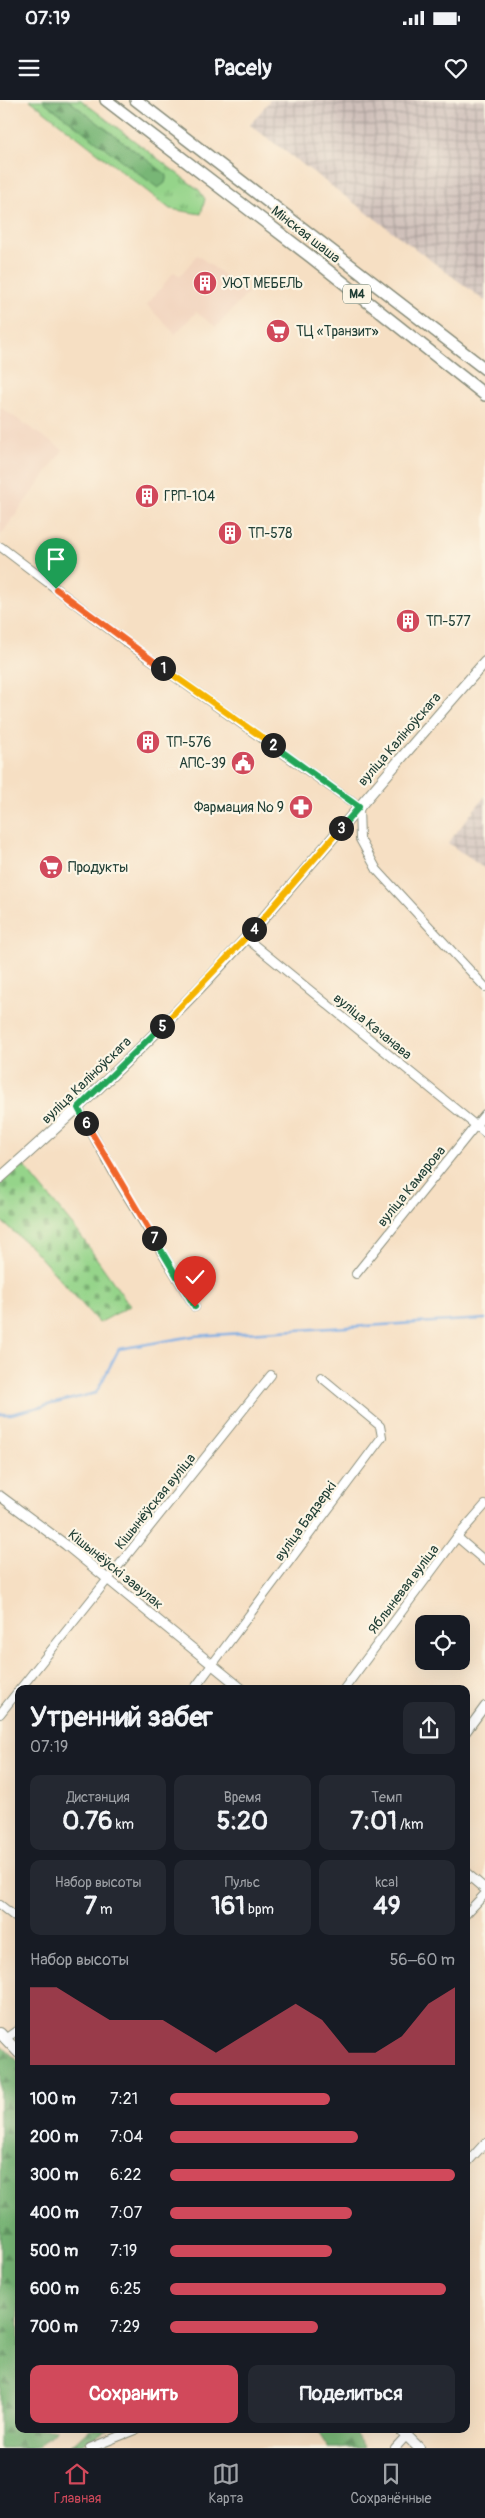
<!DOCTYPE html>
<html lang="ru">
<head>
<meta charset="utf-8">
<style>
	:root { --surface:#171b24; --page:#242831; --text:#f1f3f6; --muted:#9ea1a6; --line:#363941; --accent:#d1495b }
	body { margin:0; font-family:Pangolin,sans-serif; background:var(--page); color:var(--text); height:100vh; display:flex; flex-direction:column; font-size:19px; white-space:nowrap }
	* { box-sizing:border-box; margin:0 }
	p { font-size:16px; color:var(--muted) }
	.icon { flex:none; width:28px; height:28px; fill:none; stroke:currentColor; stroke-width:2; stroke-linecap:round; stroke-linejoin:round }
	.map { position:relative; flex:1; overflow:hidden }
	.sheet { position:absolute; left:15px; top:1585px; width:455px; height:748px; display:flex; flex-direction:column; background:var(--surface); border-radius:10px; box-shadow:0 5px 20px #0002 }
	.sheet>* { flex:none }
	.buttons { position:absolute; left:415px; top:1515px; display:grid; gap:10px }
	.buttons a { display:grid; place-items:center; width:55px; height:55px; border-radius:10px; background:var(--surface); box-shadow:0 5px 20px #0002; font-size:25px }
	.pin { position:absolute; display:grid; place-items:center; width:42px; height:42px; color:#fff; margin:-51px -21px; border-radius:50% 50% 50% 0; rotate:-45deg; box-shadow:0 0 5px #0007 }
	.pin .icon { rotate:45deg }
	.km { position:absolute; width:25px; height:25px; margin:-12px; border-radius:50%; background:#222; color:#fff; font-size:14px; line-height:25px; text-align:center }
	.round { display:grid; place-items:center; flex:none; width:52px; height:52px; border-radius:10px; background:var(--page) }
	.overview { display:flex; align-items:center; justify-content:space-between; height:85px; padding:0 15px }
	h1 { font-size:28px; font-weight:800; line-height:38px }
	.metrics { display:grid; grid-template-columns:repeat(3,1fr); gap:8px; height:85px; padding:5px 15px }
	.metrics div { display:grid; align-content:center; border-radius:10px; background:var(--page); text-align:center }
	.metrics b { font-size:25px; font-weight:800 }
	.metrics small { font-size:14px; font-weight:400 }
	.metrics p { font-size:14px }
	.chart { height:140px; padding:10px 15px }
	.chart p { display:flex; justify-content:space-between }
	.chart svg { width:100%; height:90px; margin-top:5px; fill:var(--accent); opacity:.7 }
	.cta { display:flex; gap:10px; margin-top:auto; padding:10px 15px }
	.cta a { flex:1; height:58px; border-radius:10px; background:var(--accent); color:#fff; font-size:20px; font-weight:800; line-height:58px; text-align:center }
	.cta a+a { background:var(--page); color:var(--text) }
	ul { padding:0 15px; list-style:none; font-size:16px }
	li { display:grid; grid-template-columns:80px 60px 1fr; align-items:center; height:38px }
	li i { height:12px; border-radius:6px; background:var(--accent) }
	.status { display:flex; justify-content:space-between; align-items:center; height:35px; padding:0 25px; background:var(--surface); direction:ltr }
	.status svg { height:14px; fill:currentColor }
	header { display:flex; justify-content:space-between; align-items:center; height:65px; padding:0 15px; background:var(--surface); font-size:22px; font-weight:800 }
	.menu { display:flex; justify-content:space-around; align-items:center; height:70px; border-top:1px solid var(--line); background:var(--surface); font-size:14px; color:var(--muted) }
	.menu a { display:grid; justify-items:center; gap:2px }
	.menu .current { color:var(--accent) }
	.map>svg:first-child { display:block }
</style>
</head>
<body>
<div class="status"><b>07:19</b><svg viewBox="0 0 49 12"><path d="M0 12V9h3v3zM5 12V6h3v6zM10 12V3h3v9zM15 12V0h3v12zM26 1h20v11H26zM47 4h2v5h-2z"/></svg></div>
<header><svg class="icon" aria-label="menu" viewBox="0 0 24 24"><path d="M4 6h16M4 12h16M4 18h16"/></svg>Pacely<svg class="icon" aria-label="heart" viewBox="0 0 24 24"><path d="M12 20l-8-8c-3-5 5-10 8-4 3-6 11-1 8 4z"/></svg></header>
<div class="map">
<svg width="485" height="2348" viewBox="0 0 485 2348">
	<defs>
		<pattern id="industrial-grid" width="8" height="8" patternUnits="userSpaceOnUse" patternTransform="scale(1.25)"><rect width="8" height="8" fill="#cfc0ba"/><path d="M0 4h8M4 0v8" fill="none" stroke="#a79d98"/></pattern>
		<pattern id="grass-tufts" width="24" height="20" patternUnits="userSpaceOnUse" patternTransform="scale(1.25)"><rect width="24" height="20" fill="#95d48a"/><path d="M3 7l-1-3M5 7V3M7 7l1-3M15 17l-1-3M17 17v-4M19 17l1-3" fill="none" stroke="#79ad72"/></pattern>
		<pattern id="forest-firs" width="22" height="20" patternUnits="userSpaceOnUse" patternTransform="scale(1.25)"><rect width="22" height="20" fill="#78b676"/><path d="M5 1l3.5 6h-7zM16 11l3.5 6h-7z" fill="#629562"/></pattern>
		<pattern id="cemetery-stones" width="16" height="16" patternUnits="userSpaceOnUse" patternTransform="scale(1.25)"><rect width="16" height="16" fill="#95d48a"/><path d="M2 7V4a2 2 0 0 1 4 0v3zM10 15v-3a2 2 0 0 1 4 0v3z" fill="#79ad72"/></pattern>
	</defs>
	<rect width="100%" height="100%" fill="#fcf5e5"/>
	<filter id="ink" filterUnits="userSpaceOnUse"><feTurbulence type="fractalNoise" baseFrequency=".02" numOctaves="2"/><feDisplacementMap in="SourceGraphic" scale="10" xChannelSelector="R" yChannelSelector="G"/><feConvolveMatrix kernelMatrix="1 2 1 2 8 2 1 2 1" color-interpolation-filters="sRGB"/></filter>
	<filter id="wash" filterUnits="userSpaceOnUse"><feTurbulence type="fractalNoise" baseFrequency=".0096" numOctaves="4" result="noise"/><feDisplacementMap in="SourceGraphic" scale="20" xChannelSelector="R" yChannelSelector="G"/><feGaussianBlur stdDeviation="1.12" result="paint"/><feColorMatrix in="noise" values="0 0 0 0 0 0 0 0 0 0 0 0 0 0 0 0 0 1.4 0 .05"/><feComposite in="paint" operator="in"/></filter>
	<g filter="url(#wash)">
		<rect width="100%" height="100%" fill="#f6dfc3"/>
		<!-- built -->
		<g fill="#f2d4be">
			<path d="M197 155 248 193 216 227 196 212 175 234 147 205 174 172 180 176Z"/>
			<path d="M0 307 63 350 0 436Z"/>
		</g>
		<!-- industrial -->
		<g fill="url(#industrial-grid)">
			<path d="M270 0H485V201L250 25Z"/>
			<path d="M485 696V769L448 743Z"/>
		</g>
		<!-- grass -->
		<path fill="url(#grass-tufts)" stroke="#5a885f" d="M30 0H81L199 90 205 99 201 114 170 109Z"/>
		<!-- forest -->
		<g fill="url(#forest-firs)" stroke="#4c7a55">
			<path d="M42 0H68L167 75 165 83 158 88Z"/>
			<path d="M0 1944 19 1962V2329H57L37 2348H0Z"/>
			<path d="M89 2329H109C95 2333 82 2348 68 2348Z"/>
			<path d="M316 2329H353L365 2348H328Z"/>
		</g>
		<!-- cemetery -->
		<path fill="url(#cemetery-stones)" stroke="#5a885f" d="M21 1062 78 1132 130 1206 99 1223 31 1147 0 1120V1080Z"/>
		<g fill="none" stroke-linecap="round" stroke-linejoin="round">
			<!-- stream -->
			<path stroke="#76a8e2" stroke-width="2.5" d="M0 1314H11L96 1293 119 1249 193 1236 485 1219"/>
		</g>
	</g>
	<g filter="url(#ink)">
		<g fill="none" stroke-linecap="round" stroke-linejoin="round">
			<!-- minor casing -->
			<g stroke="#8a8e7c" stroke-width="10">
				<g id="minor">
					<path d="M1 447 130 545 359 707 360 739 377 770 485 887"/>
					<path d="M246 838 485 1033"/>
					<path d="M78 1008 121 1086 195 1207"/>
					<path d="M356 1174 485 1014"/>
					<path d="M457 1437 485 1461"/>
					<path d="M20 1589 271 1275"/>
					<path d="M194 1589 382 1337 380 1326 321 1277"/>
					<path d="M344 1589 457 1437 485 1405"/>
					<path d="M0 1614 19 1590"/>
					<path d="M466 1632 485 1606"/>
					<path d="M0 1805 19 1820"/>
					<path d="M466 1814 485 1794"/>
					<path d="M5 1939 19 1929"/>
					<path d="M466 2064 485 2043"/>
					<path d="M90 2348 137 2329"/>
					<path d="M395 2348 407 2335"/>
				</g>
			</g>
			<!-- tertiary casing -->
			<g stroke="#8a8e7c" stroke-width="11">
				<g id="tertiary">
					<path d="M0 1396 66 1445 242 1589"/>
					<path d="M466 1773 485 1789"/>
				</g>
			</g>
			<!-- secondary casing -->
			<g stroke="#8a8e7c" stroke-width="12">
				<g id="secondary">
					<path d="M0 1078C86 1002 170 923 247 837 327 746 404 653 485 562"/>
					<path d="M0 1933 19 1953"/>
					<path d="M400 2329 419 2348"/>
				</g>
			</g>
			<!-- primary casing -->
			<g stroke="#8a8e7c" stroke-width="14">
				<g id="primary">
					<path d="M106 0 311 157 485 295"/>
					<path d="M136 0 485 269"/>
				</g>
			</g>
			<!-- minor -->
			<use href="#minor" stroke="#fff" stroke-width="8"/>
			<!-- tertiary -->
			<use href="#tertiary" stroke="#fff" stroke-width="9"/>
			<!-- secondary -->
			<use href="#secondary" stroke="#fff" stroke-width="10"/>
			<!-- primary -->
			<use href="#primary" stroke="#fff" stroke-width="11"/>
		</g>
	</g>
	<g fill="none" stroke-linecap="round" stroke-linejoin="round" filter="url(#ink)">
		<!-- split-1 casing -->
		<g stroke="#fff" stroke-width="10">
			<path id="split-1" d="M56 489 163 568"/>
		</g>
		<!-- split-2 casing -->
		<g stroke="#fff" stroke-width="10">
			<path id="split-2" d="M163 568 273 645"/>
		</g>
		<!-- split-3 casing -->
		<g stroke="#fff" stroke-width="10">
			<path id="split-3" d="M273 645 359 707 341 728"/>
		</g>
		<!-- split-4 casing -->
		<g stroke="#fff" stroke-width="10">
			<path id="split-4" d="M254 829 341 728"/>
		</g>
		<!-- split-5 casing -->
		<g stroke="#fff" stroke-width="10">
			<path id="split-5" d="M162 926 254 829"/>
		</g>
		<!-- split-6 casing -->
		<g stroke="#fff" stroke-width="10">
			<path id="split-6" d="M86 1023 78 1008 162 926"/>
		</g>
		<!-- split-7 casing -->
		<g stroke="#fff" stroke-width="10">
			<path id="split-7" d="M86 1023 154 1138"/>
		</g>
		<!-- split-8 casing -->
		<g stroke="#fff" stroke-width="10">
			<path id="split-8" d="M154 1138 195 1207"/>
		</g>
		<!-- split-1 -->
		<use href="#split-1" stroke="#f0652b" stroke-width="6"/>
		<!-- split-2 -->
		<use href="#split-2" stroke="#f5b400" stroke-width="6"/>
		<!-- split-3 -->
		<use href="#split-3" stroke="#22a559" stroke-width="6"/>
		<!-- split-4 -->
		<use href="#split-4" stroke="#f5b400" stroke-width="6"/>
		<!-- split-5 -->
		<use href="#split-5" stroke="#f5b400" stroke-width="6"/>
		<!-- split-6 -->
		<use href="#split-6" stroke="#22a559" stroke-width="6"/>
		<!-- split-7 -->
		<use href="#split-7" stroke="#f0652b" stroke-width="6"/>
		<!-- split-8 -->
		<use href="#split-8" stroke="#22a559" stroke-width="6"/>
	</g>
	<!-- icons -->
	<defs>
		<g id="building-disc" transform="scale(1.25)"><circle r="9.5" fill="#d1495b" stroke="#fcf5e5"/><path d="M-4-6H4V6H1V3H-1V6H-4ZM-2.5-4.3h1.7v1.8h-1.7ZM.8-4.3h1.7v1.8H.8ZM-2.5-1h1.7V.8h-1.7ZM.8-1h1.7V.8H.8Z" fill="#fff"/></g>
		<g id="supermarket-disc" transform="scale(1.25)"><circle r="9.5" fill="#d1495b" stroke="#fcf5e5"/><path d="M-6-5.5h2.5l.6 2H6L4.5 2H-2.5L-4.4-4H-6ZM-1.5 3.2a1.3 1.3 0 1 0 .1 0ZM3 3.2a1.3 1.3 0 1 0 .1 0Z" fill="#fff"/></g>
		<g id="civic-disc" transform="scale(1.25)"><circle r="9.5" fill="#d1495b" stroke="#fcf5e5"/><path d="M-.6-6.5H3V-4.5H.6V-3L4-1V1h2V6H-6V1h2V-1L-.6-3ZM-1.2 2.5V6h2.4V2.5Z" fill="#fff"/></g>
		<g id="pharmacy-disc" transform="scale(1.25)"><circle r="9.5" fill="#d1495b" stroke="#fcf5e5"/><path d="M-2-6h4v4h4v4h-4v4h-4v-4h-4v-4h4Z" fill="#fff"/></g>
	</defs>
	<g fill-rule="evenodd">
		<use href="#building-disc" x="205" y="183"/>
		<use href="#supermarket-disc" x="278" y="231"/>
		<use href="#building-disc" x="147" y="396"/>
		<use href="#building-disc" x="230" y="433"/>
		<use href="#building-disc" x="408" y="521"/>
		<use href="#building-disc" x="148" y="642"/>
		<use href="#civic-disc" x="243" y="663"/>
		<use href="#pharmacy-disc" x="301" y="707"/>
		<use href="#supermarket-disc" x="51" y="767"/>
	</g>
	<g text-anchor="middle" stroke-width="4.5" stroke-linejoin="round" paint-order="stroke">
		<!-- shield labels -->
		<rect fill="#fcf5e5" stroke="#617469" stroke-width="1" x="343" y="184.5" width="28" height="19" rx="4"/>
		<g font-size="12" font-weight="bold" fill="#1f3d34">
			<text x="357" y="198">М4</text>
		</g>
		<!-- street labels -->
		<g font-size="14" fill="#1f3d34" stroke="#fcf5e5">
			<text transform="translate(306 134) rotate(38)" y="5">Мінская шаша</text>
			<text transform="translate(399 639) rotate(-49)" y="5">вуліца Каліноўскага</text>
			<text transform="translate(373 926) rotate(39)" y="5">вуліца Качанава</text>
			<text transform="translate(86 980) rotate(-44)" y="5">вуліца Каліноўскага</text>
			<text transform="translate(411 1086) rotate(-51)" y="5">вуліца Камарова</text>
			<text transform="translate(155 1401) rotate(-51)" y="5">Кішынёўская вуліца</text>
			<text transform="translate(305 1421) rotate(-54)" y="5">вуліца Бадзеркі</text>
			<text transform="translate(116 1469) rotate(39)" y="5">Кішынёўскі завулак</text>
			<text transform="translate(403 1489) rotate(-53)" y="5">Яблыневая вуліца</text>
		</g>
		<!-- poi labels -->
		<g font-size="14" fill="#1f3d34" stroke="#fcf5e5" text-anchor="start">
			<text x="222" y="188">УЮТ МЕБЕЛЬ</text>
			<text x="296" y="236">ТЦ «Транзит»</text>
			<text x="164" y="401">ГРП-104</text>
			<text x="248" y="438">ТП-578</text>
			<text x="426" y="526">ТП-577</text>
			<text x="166" y="647">ТП-576</text>
			<text x="226" y="668" text-anchor="end">АПС-39</text>
			<text x="284" y="712" text-anchor="end">Фармация № 9</text>
			<text x="68" y="772">Продукты</text>
		</g>
	</g>
</svg>
<div class="buttons">
<a><svg class="icon" aria-label="locate" viewBox="0 0 24 24"><circle cx="12" cy="12" r="6"/><path d="M12 2v4M12 18v4M2 12h4M18 12h4"/></svg></a>
</div>
<div class="pin" style="left:56px;top:489px;background:#1e9e55"><svg class="icon" aria-label="arrive" viewBox="0 0 24 24"><path d="M6 21V4h12l-3 4 3 4H6"/></svg></div>
<div class="pin" style="left:195px;top:1207px;background:#d93025"><svg class="icon" aria-label="check" viewBox="0 0 24 24"><path d="M5 12l5 5 9-10"/></svg></div>
<b class="km" style="left:163px;top:568px">1</b>
<b class="km" style="left:273px;top:645px">2</b>
<b class="km" style="left:341px;top:728px">3</b>
<b class="km" style="left:254px;top:829px">4</b>
<b class="km" style="left:162px;top:926px">5</b>
<b class="km" style="left:86px;top:1023px">6</b>
<b class="km" style="left:154px;top:1138px">7</b>
<section class="sheet">
<div class="overview"><div><h1>Утренний забег</h1><p>07:19</p></div><a class="round"><svg class="icon" aria-label="share" viewBox="0 0 24 24"><path d="M12 15V3M7 8l5-5 5 5M5 13v7h14v-7"/></svg></a></div>
<div class="metrics">
<div><p>Дистанция</p><b>0.76<small> km</small></b></div>
<div><p>Время</p><b>5:20</b></div>
<div><p>Темп</p><b>7:01<small> /km</small></b></div>
</div>
<div class="metrics">
<div><p>Набор высоты</p><b>7<small> m</small></b></div>
<div><p>Пульс</p><b>161<small> bpm</small></b></div>
<div><p>kcal</p><b>49</b></div>
</div>
<div class="chart"><p><span>Набор высоты</span>56–60 m</p>
<svg viewBox="0 0 160 44" preserveAspectRatio="none"><path d="M0 44V6L10 6L20 14L30 22L40 22L50 22L60 30L70 38L80 30L90 22L100 14L110 22L120 38L130 38L140 30L150 14L160 6V44z"/></svg>
</div>
<ul>
<li><b>100 m</b>7:21<i style="width:56%"></i></li>
<li><b>200 m</b>7:04<i style="width:66%"></i></li>
<li><b>300 m</b>6:22<i style="width:100%"></i></li>
<li><b>400 m</b>7:07<i style="width:64%"></i></li>
<li><b>500 m</b>7:19<i style="width:57%"></i></li>
<li><b>600 m</b>6:25<i style="width:97%"></i></li>
<li><b>700 m</b>7:29<i style="width:52%"></i></li>
</ul>
<div class="cta"><a>Сохранить</a><a>Поделиться</a></div>
</section>
</div>
<nav class="menu">
<a class="current"><svg class="icon" aria-label="home" viewBox="0 0 24 24"><path d="M3 11l9-7 9 7M6 9v11h12V9"/></svg>Главная</a>
<a><svg class="icon" aria-label="map" viewBox="0 0 24 24"><path d="M3 6l6-2 6 2 6-2v14l-6 2-6-2-6 2zM9 4v14M15 6v14"/></svg>Карта</a>
<a><svg class="icon" aria-label="saved" viewBox="0 0 24 24"><path d="M7 4h10v16l-5-4-5 4z"/></svg>Сохранённые</a>
</nav>
</body>
</html>
